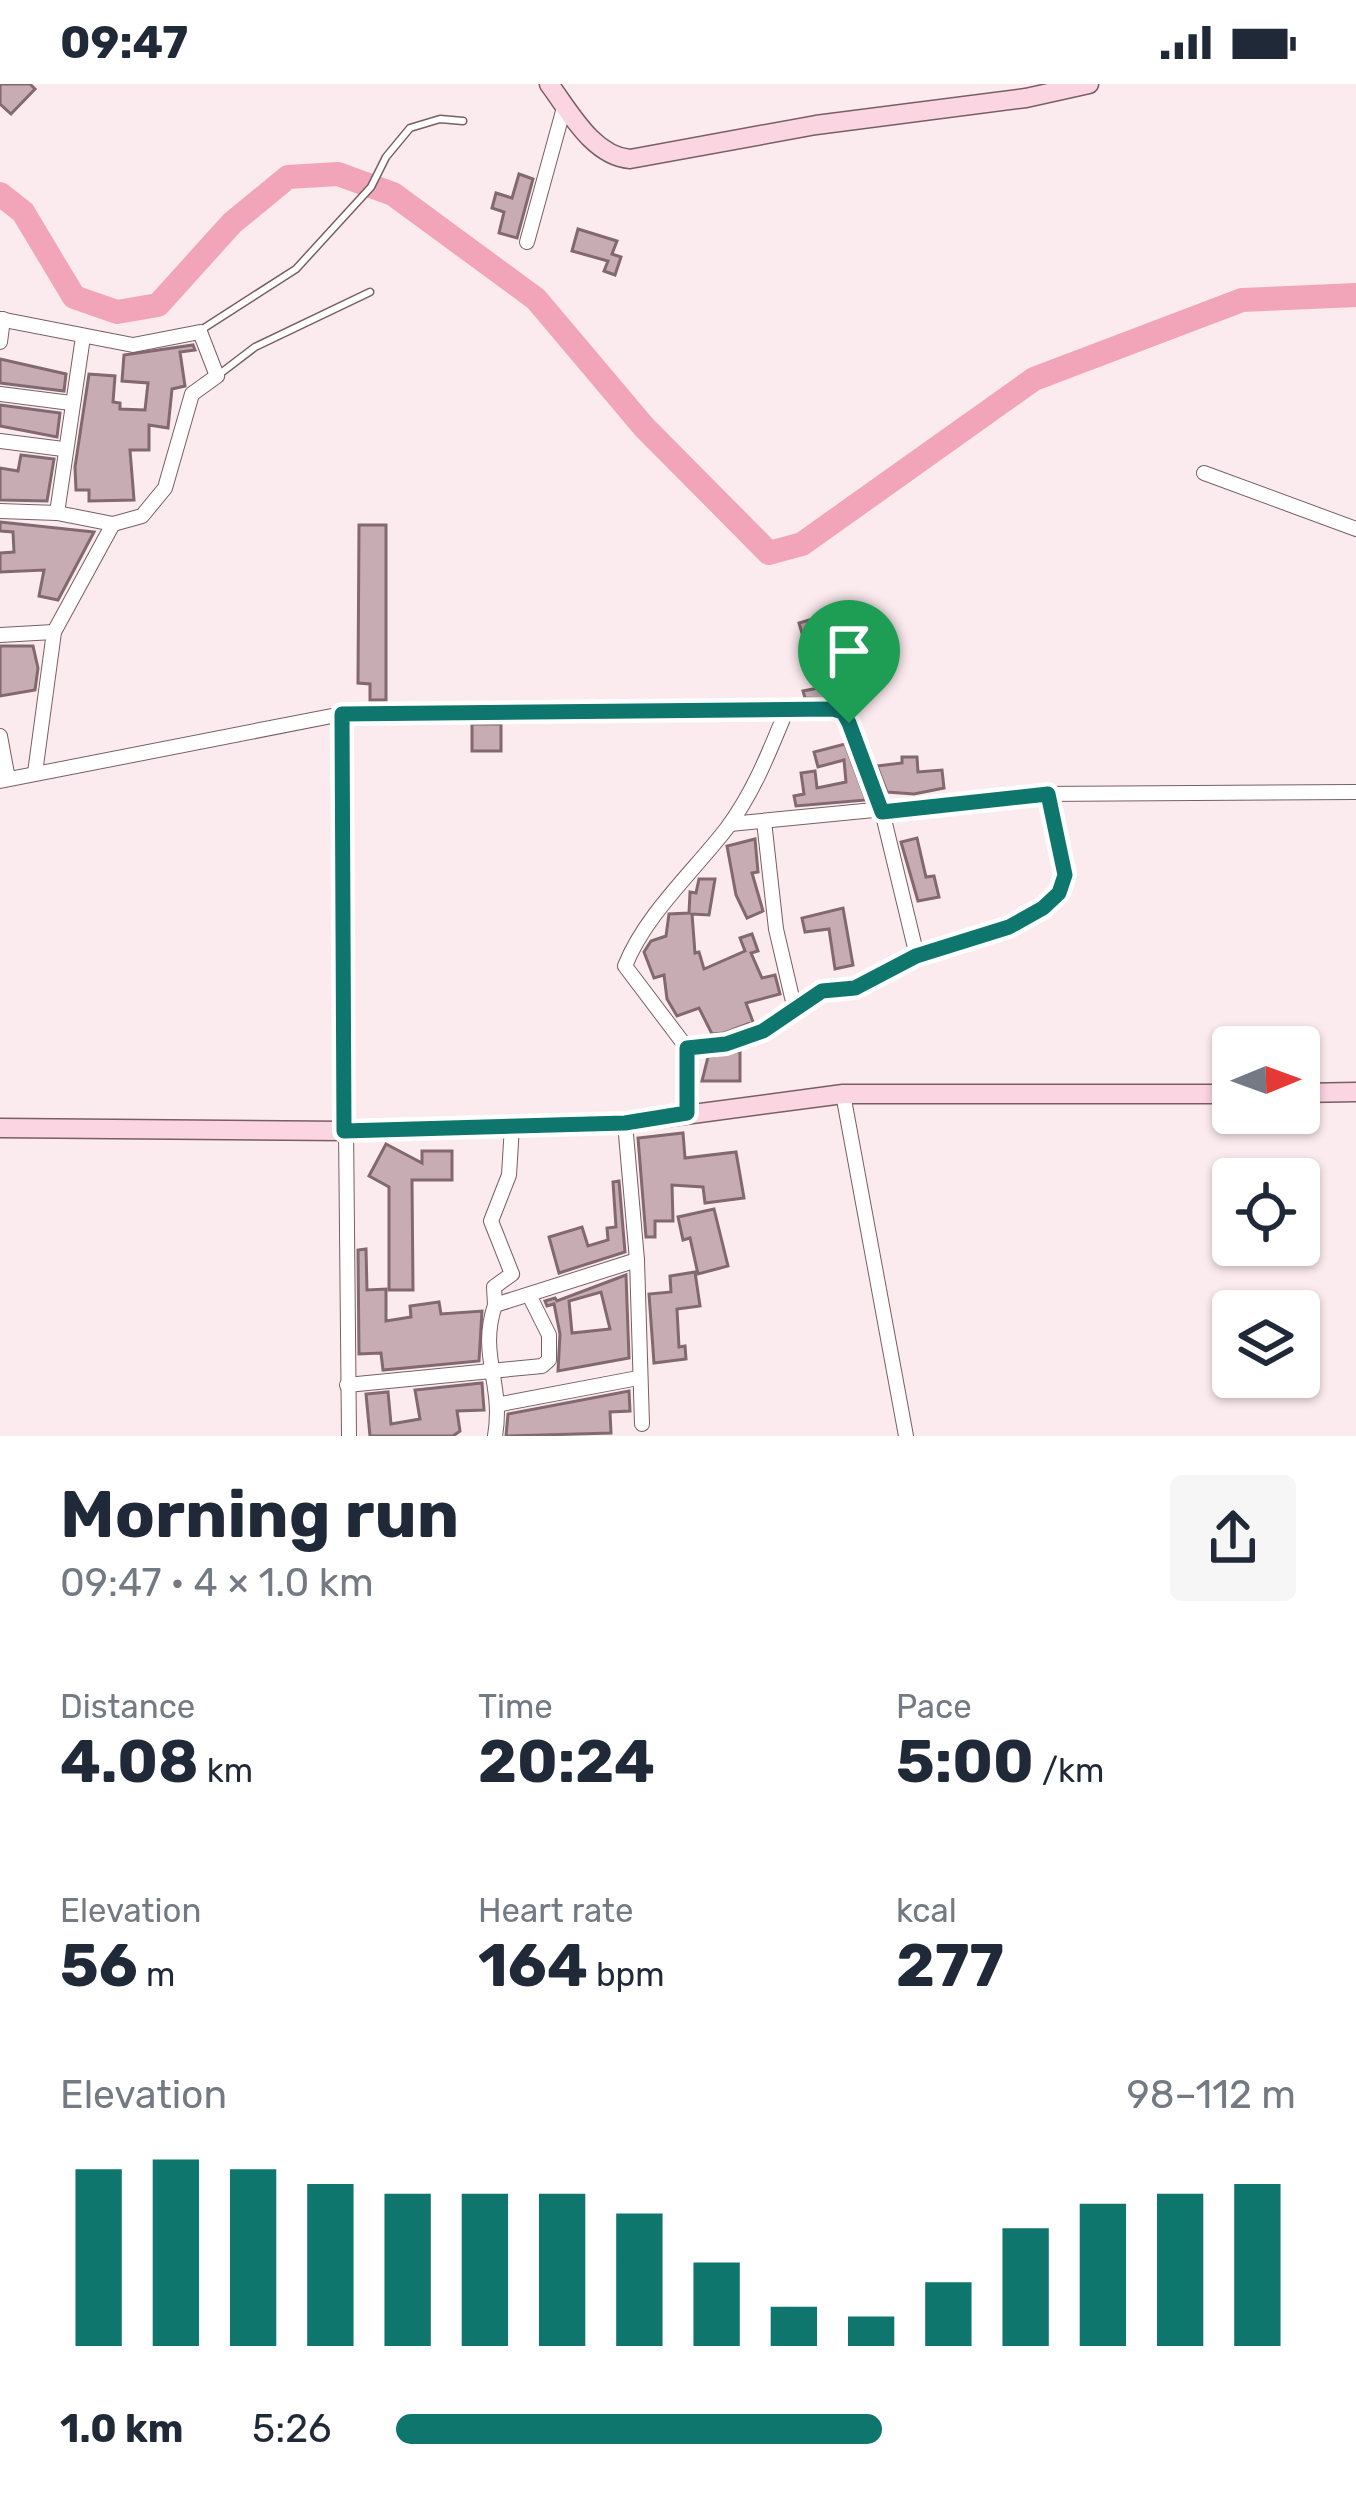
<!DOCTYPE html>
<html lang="en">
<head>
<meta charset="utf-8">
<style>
	:root { --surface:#fff; --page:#f6f6f7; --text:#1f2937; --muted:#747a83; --accent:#0f766e }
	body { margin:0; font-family:Rubik,sans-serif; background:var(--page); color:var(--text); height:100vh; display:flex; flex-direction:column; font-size:45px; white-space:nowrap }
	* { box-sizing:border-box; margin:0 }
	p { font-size:39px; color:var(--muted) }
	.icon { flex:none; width:66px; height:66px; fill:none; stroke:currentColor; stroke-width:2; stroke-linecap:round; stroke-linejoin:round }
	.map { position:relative; height:1352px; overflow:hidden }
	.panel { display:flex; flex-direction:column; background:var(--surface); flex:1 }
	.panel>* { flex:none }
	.needle { width:78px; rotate:89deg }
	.controls { position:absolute; left:1212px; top:942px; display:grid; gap:24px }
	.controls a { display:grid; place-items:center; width:108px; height:108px; border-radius:12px; background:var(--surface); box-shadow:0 3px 9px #0004; font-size:60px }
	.pin { position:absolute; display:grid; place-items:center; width:102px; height:102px; color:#fff; margin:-123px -51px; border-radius:50% 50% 50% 0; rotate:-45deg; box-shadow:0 0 12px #0007 }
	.pin .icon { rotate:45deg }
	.round { display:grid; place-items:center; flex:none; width:126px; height:126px; border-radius:12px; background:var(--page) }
	.summary { display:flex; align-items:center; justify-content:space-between; height:204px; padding:0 60px }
	h1 { font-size:66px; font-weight:700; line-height:90px }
	.stats { display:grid; grid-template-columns:repeat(3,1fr); gap:18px; height:204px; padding:12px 60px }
	.stats div { display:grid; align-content:center }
	.stats b { font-size:60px; font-weight:700 }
	.stats small { font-size:33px; font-weight:400 }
	.stats p { font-size:33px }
	.chart { height:336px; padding:24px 60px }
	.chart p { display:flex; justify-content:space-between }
	.chart svg { width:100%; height:216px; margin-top:12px; stroke:var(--accent); stroke-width:6 }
	ul { padding:0 60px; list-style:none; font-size:39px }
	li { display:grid; grid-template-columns:192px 144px 1fr; align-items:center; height:90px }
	li i { height:30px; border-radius:15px; background:var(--accent) }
	.status { display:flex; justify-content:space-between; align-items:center; height:84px; padding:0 60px; background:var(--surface); direction:ltr }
	.status svg { height:33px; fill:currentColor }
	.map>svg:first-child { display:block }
</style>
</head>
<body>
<div class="status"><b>09:47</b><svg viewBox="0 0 49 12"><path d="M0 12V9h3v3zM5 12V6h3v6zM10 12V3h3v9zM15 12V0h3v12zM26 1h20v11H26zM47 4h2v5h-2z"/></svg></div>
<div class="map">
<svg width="1356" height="1352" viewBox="0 0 1356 1352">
	<rect width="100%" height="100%" fill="#fcebee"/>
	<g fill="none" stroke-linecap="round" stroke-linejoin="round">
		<!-- river -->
		<path stroke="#f2a5b9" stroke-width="24" d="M0 110 23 128 74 213 117 228 158 221 232 139 288 93 338 90 393 110 536 215 644 343 769 469 802 460 1034 295 1242 216 1356 211"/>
	</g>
	<!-- building -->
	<g fill="#c7adb3" stroke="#81696f" stroke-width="3" fill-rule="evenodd">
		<path d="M0 0H30L35 5 11 30 0 20Z"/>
		<path d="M519 90 533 95 517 154 499 149 504 128 492 124 496 109 512 114Z"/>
		<path d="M578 145 617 157 612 170 621 173 615 191 604 187 608 177 572 167Z"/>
		<path d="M193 261 195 266 180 268 185 302 172 305 168 344 149 341V366H130L134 416 89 417V406H76L75 383 89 290 115 292 113 318 120 319V325L145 326 148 299 122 297 124 271Z"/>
		<path d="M0 275 66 290 64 307 0 299Z"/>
		<path d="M0 321 60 329 57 353 0 342Z"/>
		<path d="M21 371 54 375 47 417 0 416V384L18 387Z"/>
		<path d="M0 438 94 448 58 516 39 512 44 486 0 488V469L14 468 13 448 0 447Z"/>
		<path d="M359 441H386V616H370V600L358 599Z"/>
		<path d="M816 534 831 569 825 571 833 599 839 597 845 616 805 614 803 607 818 604 799 539Z"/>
		<path d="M0 562H33L38 584 35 606 0 612Z"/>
		<rect x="472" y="640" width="29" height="27"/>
		<path d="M845 660 866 716 796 722 794 712 804 710 801 689 815 687 817 704 846 698 844 676 818 683 814 668Z"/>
		<path d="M902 673H917L918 688 942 686 944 704 914 710 887 708 877 682 902 679Z"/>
		<path d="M917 754 926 793 934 792 939 813 918 817 901 758Z"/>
		<path d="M755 755 758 788 752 789 763 827 747 834 736 811 727 762Z"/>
		<path d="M699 795H715L709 831 692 830 695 869 699 868 704 885 745 867 740 854 752 850 758 867 751 869 762 894 775 891 780 910 746 919 753 938 724 949 712 950 699 924 677 932 667 915 664 891 654 894 644 868 651 857 666 852 669 830 689 829 690 808 696 809Z"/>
		<path d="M843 824 853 881 835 885 829 845 805 848 802 834Z"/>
		<path d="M740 967V997H702L708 973Z"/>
		<path d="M683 1049 685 1074 736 1068 744 1114 705 1119 703 1103 672 1101 673 1137H655V1153H646L638 1054Z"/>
		<path d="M386 1060 422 1079V1067H452V1096H412L413 1206H389V1103L369 1092Z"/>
		<path d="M619 1097 625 1168 559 1189 549 1153 582 1143 588 1162 608 1156 607 1144 616 1143 613 1098Z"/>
		<path d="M714 1125 728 1182 698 1190 690 1154 683 1156 678 1133Z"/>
		<path d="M366 1165 367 1206 386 1205V1237L411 1233 410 1222 439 1218 441 1230 482 1227 479 1277 383 1286 381 1269 359 1270 358 1166Z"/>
		<path d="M695 1188 700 1222 677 1225 679 1263 685 1262 686 1275 654 1279 649 1210 671 1208 670 1192Z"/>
		<path d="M626 1191 629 1274 558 1287 560 1250 554 1220 547 1222 545 1217 555 1214 557 1217ZM601 1208 610 1245 572 1249 569 1217Z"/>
		<path d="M482 1299 484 1326 457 1327 460 1347 453 1352H370L366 1310 388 1308 391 1340 420 1335 415 1306Z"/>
		<path d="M629 1307 630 1327 610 1328 611 1349 506 1352 508 1330Z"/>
	</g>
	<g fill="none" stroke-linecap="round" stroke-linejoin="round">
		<!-- lane casing -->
		<g stroke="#775f65" stroke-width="9">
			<g id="lane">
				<path d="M201 246 296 185 371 103 386 73 410 44 440 35 463 37"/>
				<path d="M217 292 255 263 370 208"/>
			</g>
		</g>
		<!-- street casing -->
		<g stroke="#775f65" stroke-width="16">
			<g id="street">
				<path d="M527 158 565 20"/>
				<path d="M0 235 133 261 200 248 217 292 192 310 165 404 142 432 113 440 57 429 0 427"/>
				<path d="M0 258 3 235"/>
				<path d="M0 310 71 319"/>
				<path d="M0 357 63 365"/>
				<path d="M1204 389 1356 445"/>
				<path d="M57 429 83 253"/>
				<path d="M0 551 54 548"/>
				<path d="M342 630 349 1352"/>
				<path d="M0 652 8 695"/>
				<path d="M35 689 54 548 113 440"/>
				<path d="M0 697 342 630 833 625 843 628 849 639 882 727 917 872"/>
				<path d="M764 737 776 845 794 922"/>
				<path d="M730 740 1039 710 1356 708"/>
				<path d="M687 964 726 960 763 947 822 907 855 904 917 872 1009 843 1043 824 1059 809 1065 791 1048 709"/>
				<path d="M843 1010 906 1352"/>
				<path d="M687 1029V964L625 882C645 831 694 787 727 744 754 708 770 666 787 625"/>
				<path d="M625 1039 637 1176 642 1340"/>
				<path d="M495 1221 494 1203 512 1190 491 1137 509 1091 512 1042"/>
				<path d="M347 1301 542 1282 549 1276V1251L529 1211"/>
				<path d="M501 1320 638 1294"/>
				<path d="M495 1352C504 1300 478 1271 495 1221L637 1176"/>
			</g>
		</g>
		<!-- secondary casing -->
		<g stroke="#775f65" stroke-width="21">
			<g id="secondary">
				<path d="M549 0C570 28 593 72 630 75L816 41 1026 14 1089 0"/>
				<path d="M1299 1009 1356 1008"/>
				<path d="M0 1044 344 1047 512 1042 625 1039 843 1010H1233"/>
			</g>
		</g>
		<!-- lane -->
		<use href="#lane" stroke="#fff" stroke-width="6"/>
		<!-- street -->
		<use href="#street" stroke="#fff" stroke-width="14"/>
		<!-- secondary -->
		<use href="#secondary" stroke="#fbd5e1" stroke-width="18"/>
	</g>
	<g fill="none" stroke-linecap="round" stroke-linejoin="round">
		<!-- route casing -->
		<g stroke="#fff" stroke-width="24">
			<path id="route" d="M833 625 843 628 849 639 882 728 1048 710 1065 791 1059 809 1043 824 1009 843 916 872 855 904 822 907 763 947 726 960 687 964V1029L625 1039 344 1047 342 630Z"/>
		</g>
		<!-- route -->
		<use href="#route" stroke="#0f766e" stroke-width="15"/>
	</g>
</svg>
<div class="controls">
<a><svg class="needle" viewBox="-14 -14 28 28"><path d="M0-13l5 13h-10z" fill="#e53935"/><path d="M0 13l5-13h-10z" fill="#747a83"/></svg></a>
<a><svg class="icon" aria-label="locate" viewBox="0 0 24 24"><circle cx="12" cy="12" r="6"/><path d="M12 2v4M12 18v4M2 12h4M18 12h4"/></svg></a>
<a><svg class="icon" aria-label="layers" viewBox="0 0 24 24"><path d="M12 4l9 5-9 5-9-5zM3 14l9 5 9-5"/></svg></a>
</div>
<div class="pin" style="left:849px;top:639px;background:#1e9e55"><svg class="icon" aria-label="arrive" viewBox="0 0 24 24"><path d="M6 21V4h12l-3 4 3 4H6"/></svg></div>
</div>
<section class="panel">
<div class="summary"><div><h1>Morning run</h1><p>09:47 · 4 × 1.0 km</p></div><a class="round"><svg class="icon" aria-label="share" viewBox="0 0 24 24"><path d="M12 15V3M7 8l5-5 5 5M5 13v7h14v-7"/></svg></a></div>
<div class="stats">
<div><p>Distance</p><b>4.08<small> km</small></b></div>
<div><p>Time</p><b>20:24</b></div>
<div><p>Pace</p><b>5:00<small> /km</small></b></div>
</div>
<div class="stats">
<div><p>Elevation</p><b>56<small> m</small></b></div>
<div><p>Heart rate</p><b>164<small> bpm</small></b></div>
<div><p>kcal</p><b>277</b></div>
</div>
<div class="chart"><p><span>Elevation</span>98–112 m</p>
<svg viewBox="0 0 160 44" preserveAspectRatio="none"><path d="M5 44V8M15 44V6M25 44V8M35 44V11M45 44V13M55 44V13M65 44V13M75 44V17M85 44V27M95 44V36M105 44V38M115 44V31M125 44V20M135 44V15M145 44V13M155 44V11"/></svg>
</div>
<ul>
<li><b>1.0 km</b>5:26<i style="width:54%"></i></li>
</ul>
</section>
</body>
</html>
